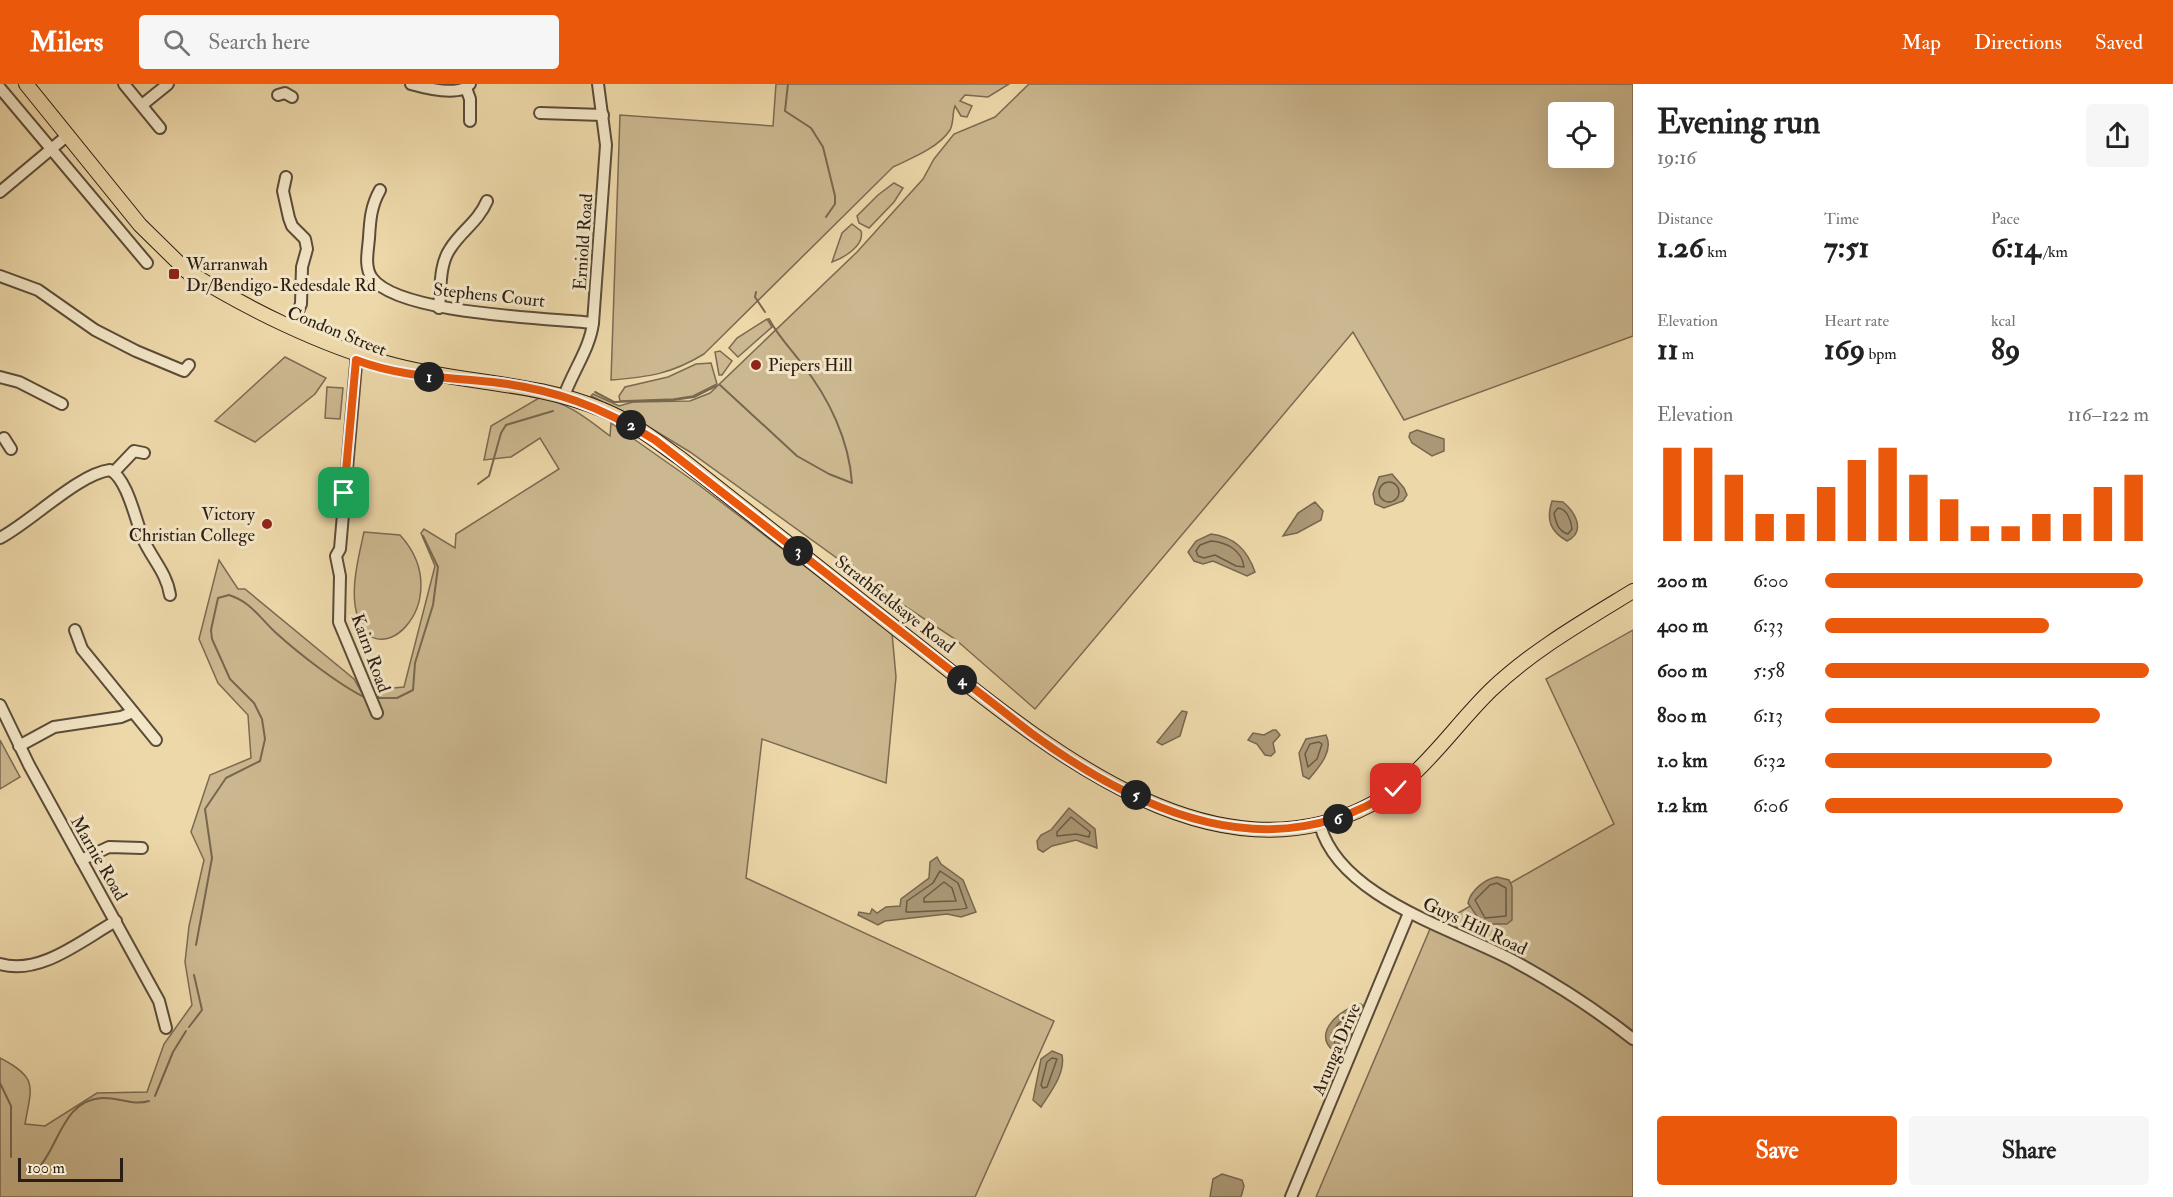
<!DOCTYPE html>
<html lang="en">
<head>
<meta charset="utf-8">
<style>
	:root { --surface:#fff; --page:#f6f6f6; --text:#222; --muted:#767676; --accent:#ea580c }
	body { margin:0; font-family:"IM FELL Double Pica",serif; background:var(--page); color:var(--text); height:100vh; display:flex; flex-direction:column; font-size:22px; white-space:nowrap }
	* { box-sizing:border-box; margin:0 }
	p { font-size:20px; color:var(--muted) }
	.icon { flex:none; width:33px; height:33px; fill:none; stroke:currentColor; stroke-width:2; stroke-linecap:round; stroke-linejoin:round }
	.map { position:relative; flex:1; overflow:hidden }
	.panel { display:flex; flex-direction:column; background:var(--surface); width:540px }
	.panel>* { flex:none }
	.fabs { position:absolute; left:1548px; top:18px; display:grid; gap:12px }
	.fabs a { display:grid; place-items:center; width:66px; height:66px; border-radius:6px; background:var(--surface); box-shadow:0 6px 24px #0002; font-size:30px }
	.scale { position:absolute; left:18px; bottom:15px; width:105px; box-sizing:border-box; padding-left:6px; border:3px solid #2a1d14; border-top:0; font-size:16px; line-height:21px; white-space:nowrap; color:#2a1d14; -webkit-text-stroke:4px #f3e6c7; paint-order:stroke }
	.pin { position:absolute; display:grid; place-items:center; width:51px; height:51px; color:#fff; margin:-26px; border-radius:12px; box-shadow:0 3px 9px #0006 }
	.km { position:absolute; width:30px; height:30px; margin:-15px; border-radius:50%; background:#222; color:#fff; font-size:16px; line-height:30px; text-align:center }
	.round { display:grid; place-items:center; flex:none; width:63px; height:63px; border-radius:6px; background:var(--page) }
	.headline { display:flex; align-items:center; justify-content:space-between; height:102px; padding:0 24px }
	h1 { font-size:33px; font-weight:700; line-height:45px }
	.metrics { display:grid; grid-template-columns:repeat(3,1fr); gap:9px; height:102px; padding:6px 24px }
	.metrics div { display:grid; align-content:center }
	.metrics b { font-size:30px; font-weight:700 }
	.metrics small { font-size:16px; font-weight:400 }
	.metrics p { font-size:16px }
	.chart { height:168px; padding:12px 24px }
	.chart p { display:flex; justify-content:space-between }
	.chart svg { width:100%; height:108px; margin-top:6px; stroke:var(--accent); stroke-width:6 }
	.cta { display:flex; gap:12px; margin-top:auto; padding:12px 24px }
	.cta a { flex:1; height:69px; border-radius:6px; background:var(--accent); color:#fff; font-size:24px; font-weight:700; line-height:69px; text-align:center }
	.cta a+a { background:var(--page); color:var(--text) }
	ul { padding:0 24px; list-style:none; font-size:20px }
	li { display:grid; grid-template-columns:96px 72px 1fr; align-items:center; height:45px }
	li i { height:15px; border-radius:8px; background:var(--accent) }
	header { display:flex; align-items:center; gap:36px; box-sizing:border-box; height:84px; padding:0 30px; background:var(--accent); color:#fff }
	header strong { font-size:28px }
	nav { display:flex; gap:33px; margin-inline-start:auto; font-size:21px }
	.search { width:420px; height:54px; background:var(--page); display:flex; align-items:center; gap:15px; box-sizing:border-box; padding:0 21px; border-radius:6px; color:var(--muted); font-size:22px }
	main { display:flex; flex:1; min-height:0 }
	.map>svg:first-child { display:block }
</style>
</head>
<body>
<header>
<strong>Milers</strong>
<div class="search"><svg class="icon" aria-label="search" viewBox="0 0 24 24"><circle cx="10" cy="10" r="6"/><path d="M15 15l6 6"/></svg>Search here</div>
<nav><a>Map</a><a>Directions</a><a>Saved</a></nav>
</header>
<main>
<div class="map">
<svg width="1633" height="1113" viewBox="0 0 1633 1113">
	<rect width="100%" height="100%" fill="#edd8a9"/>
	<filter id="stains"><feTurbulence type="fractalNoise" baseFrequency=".00333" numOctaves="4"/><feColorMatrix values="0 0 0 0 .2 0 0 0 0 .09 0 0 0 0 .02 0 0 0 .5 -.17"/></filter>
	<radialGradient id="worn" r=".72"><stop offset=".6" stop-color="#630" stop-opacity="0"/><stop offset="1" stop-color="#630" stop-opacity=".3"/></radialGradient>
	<!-- green -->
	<g fill="#ccb890" stroke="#7b6a52" stroke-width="1.5" fill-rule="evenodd">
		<path d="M776 0H1009L988 13 965 11 960 17 972 22 967 33 961 32 955 22C952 29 954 39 950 46 938 64 912 74 893 83L704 270C671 290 649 293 611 296L620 31 773 42Z"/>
		<path d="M1029 0H1633V252L1404 336 1353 248 1035 625 955 555 888 511 690 368 626 329 591 312 593 310 619 322 633 318 690 317 710 309 857 168 923 95 934 75 954 50 995 33ZM1558 28H1604V74H1558Z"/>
		<path d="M894 99 903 104 894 118 869 144 859 139 857 132 878 111Z"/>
		<path d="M852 140 861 147C865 161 844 174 832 178L842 149Z"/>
		<path d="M767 235 772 243 738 273 729 264 737 254Z"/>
		<path d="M720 267 732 277 722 291H719L715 268Z"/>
		<path d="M285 273 326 294 315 310 255 358 215 337Z"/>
		<path d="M711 279 717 300 693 312 674 315 620 317 619 312 625 303 668 293 696 280Z"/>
		<path d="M327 303 343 304 340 335 325 334Z"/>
		<path d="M539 314C565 316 590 337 610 352L611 339 695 398 892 549 896 593 886 699 762 655 746 794 1054 937 975 1113H0V974C38 994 32 1001 25 1040L45 1042 97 1009 147 1008 164 960 192 921 185 878 189 842 204 776 191 748 210 691 251 674 248 631 218 599 199 555 219 476 238 505H245L354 595 367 618 373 623 382 605 404 603 435 482 421 449 424 445 455 464 456 450 559 385 540 354 511 373 484 376 491 342Z"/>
		<path d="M364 448 400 451C462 519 368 604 355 521 352 498 359 471 364 448Z"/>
		<path d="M1633 546V1113H1316L1430 845 1614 740 1546 595Z"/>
		<path d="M0 656 20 693 0 705Z"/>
	</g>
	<!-- water -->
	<g fill="#ab9876" stroke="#77674f" stroke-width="1.5">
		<path d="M1417 346 1444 355V367L1432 372 1412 359 1409 353 1410 349Z"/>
		<path d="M1392 390 1404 404 1407 411 1403 417 1384 424 1375 420 1373 410 1379 393Z"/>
		<path d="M1552 417 1563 418C1576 429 1586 448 1567 457 1550 447 1546 436 1552 417Z"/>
		<path d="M1315 418 1323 427 1321 436 1297 449 1283 452 1298 429Z"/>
		<path d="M1211 450C1234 453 1247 465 1255 488L1247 492 1213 477 1203 480 1194 477 1188 468 1196 457Z"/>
		<path d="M1182 627 1187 628 1180 652 1162 661 1157 658Z"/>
		<path d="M1273 646H1276L1280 651 1273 659 1275 668 1271 672 1265 671 1257 660 1248 656 1253 649 1264 651Z"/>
		<path d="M1326 651C1334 667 1319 683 1309 695L1303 692 1299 669 1306 655Z"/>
		<path d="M1069 724 1095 745 1097 764 1076 756 1052 762 1043 768 1038 765 1037 757 1041 751 1051 746Z"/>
		<path d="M937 773 941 780 963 796 976 828 961 833 947 830 885 837 878 841 858 831 859 828 870 830 872 825 877 829 886 823 900 822 901 815 929 794 930 778Z"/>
		<path d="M1497 793 1509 796 1512 803V836L1507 840H1482L1468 819C1471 806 1485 795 1497 793Z"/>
		<path d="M1361 920 1364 923 1343 965 1334 967C1310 949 1343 923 1361 920Z"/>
		<path d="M1052 967 1062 971C1066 989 1050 1009 1041 1023L1033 1016 1041 975Z"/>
		<path d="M1222 1090 1242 1096 1244 1102 1241 1113H1210L1213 1095Z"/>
	</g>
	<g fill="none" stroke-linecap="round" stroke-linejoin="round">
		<!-- shore -->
		<g stroke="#6a5a45" stroke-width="1.5">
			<circle cx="1389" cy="408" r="10"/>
			<path d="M1558 424C1567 425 1571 436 1572 445L1568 450C1558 447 1556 439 1554 429Z"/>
			<path d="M1211 457C1226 458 1242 466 1244 483L1236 482 1215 471 1204 474 1198 472 1196 467 1200 461Z"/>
			<path d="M1319 658 1322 660 1317 675 1308 683 1305 670 1310 660Z"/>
			<path d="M1071 733 1090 748 1089 753 1076 750 1057 752V748Z"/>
			<path d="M940 787 958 799 967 824C964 826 912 828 906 828L907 817 933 799Z"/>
			<path d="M944 798 952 804 956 817 924 818V814Z"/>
			<path d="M1497 799 1506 804V832L1485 834 1475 816 1490 801Z"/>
			<path d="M1350 929 1353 934 1339 959 1335 960 1332 949 1338 940Z"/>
			<path d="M1052 974 1057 975 1047 1003 1043 1004 1041 1001 1047 978Z"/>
		</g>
		<!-- stream -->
		<g stroke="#77674f" stroke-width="2">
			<path d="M788 0 785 27 811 44 823 63 835 112V120L826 133"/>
			<path d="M756 208 755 213 765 228"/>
			<path d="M720 301 797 372 829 390 852 399C849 356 829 314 802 280 791 265 778 252 769 235"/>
			<path d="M595 308 614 318 673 316 694 313 716 302"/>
			<path d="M478 400 489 392 501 349 506 341 553 327"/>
			<path d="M375 614H397L413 606 415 579 433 521 438 483 423 452"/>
			<path d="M196 861 212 774 205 725 226 694 260 677 265 655 262 635 254 619 230 595 212 555 211 546 218 514 229 511C251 518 259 533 275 548 298 569 339 601 366 614"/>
			<path d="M189 943 202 926 194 891"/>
			<path d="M0 999 11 1022V1073"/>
			<path d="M155 1012 173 968 186 947"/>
			<path d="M38 1085C59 1062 63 1016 102 1014 118 1013 133 1022 149 1017"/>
		</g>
		<!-- minor casing -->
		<g stroke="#5b4c39" stroke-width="14">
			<g id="minor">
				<path d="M124 0 160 44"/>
				<path d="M411 0C425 4 460 13 470 0"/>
				<path d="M0 4 147 179"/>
				<path d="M466 4 470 15V37"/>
				<path d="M278 11 285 9 292 13"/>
				<path d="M142 21 168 0"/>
				<path d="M540 29 603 31"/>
				<path d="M286 93 283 107 289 134 292 142 305 155 307 165 302 183 301 220 292 241"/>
				<path d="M380 106C371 122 370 136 369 154 368 167 364 183 372 194 398 230 547 234 593 239"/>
				<path d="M0 108 68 51"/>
				<path d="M0 192 38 206 95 246 136 267 184 287 189 281"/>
				<path d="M439 224C441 205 439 181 450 165 461 147 478 138 487 117"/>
				<path d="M357 269 340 465 336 472 340 492 339 538 377 629"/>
				<path d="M0 293 19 298 62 320"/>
				<path d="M564 312C573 287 590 264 593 239L606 61 598 0"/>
				<path d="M4 354 11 365"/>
				<path d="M114 388 134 367 144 369"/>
				<path d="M0 454C31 438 78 390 110 386 128 395 136 439 144 457 153 476 167 490 170 511"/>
				<path d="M75 546 82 565 156 656"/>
				<path d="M0 621 29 681 159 917 166 944"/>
				<path d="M19 662 54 643 121 633 133 628"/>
				<path d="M1320 741C1340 814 1454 845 1514 877 1556 900 1595 925 1633 955"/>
				<path d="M81 776 109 763 142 764"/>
				<path d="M0 880C40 892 82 856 116 837"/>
				<path d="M1291 1113 1409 829"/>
			</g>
		</g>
		<!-- major casing -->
		<g stroke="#2a1d14" stroke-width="16">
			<g id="major">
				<path d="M26 0 140 141 191 191"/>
				<path d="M185 186C246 224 320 261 390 280 461 300 535 297 603 326 631 337 656 357 680 374 754 433 829 491 903 550 1027 646 1203 808 1370 721 1421 695 1450 646 1491 606 1533 566 1584 537 1633 507"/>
			</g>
		</g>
		<!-- minor -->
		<use href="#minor" stroke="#f3e6c7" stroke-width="10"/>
		<!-- major -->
		<use href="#major" stroke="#edd8a9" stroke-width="14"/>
	</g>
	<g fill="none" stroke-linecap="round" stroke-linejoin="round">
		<!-- route casing -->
		<g stroke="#fff" stroke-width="12">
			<path id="route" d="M344 409 356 276C400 293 445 293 492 298 554 305 602 323 655 356L1031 649C1140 729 1272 788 1396 705"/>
		</g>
		<!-- route -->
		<use href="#route" stroke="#ea580c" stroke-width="8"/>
	</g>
	<!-- markers -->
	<g fill="#8f2418" stroke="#f3e6c7" stroke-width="2">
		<rect x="168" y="184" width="12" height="12" rx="3"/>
		<circle cx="756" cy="281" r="6"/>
		<circle cx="267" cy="440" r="6"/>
	</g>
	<g text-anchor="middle" stroke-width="6" stroke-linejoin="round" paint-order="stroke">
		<!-- street labels -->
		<g font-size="18" fill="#2a1d14" stroke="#f3e6c7">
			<text transform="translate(583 158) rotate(-86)" y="6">Erniold Road</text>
			<text transform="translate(489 211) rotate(6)" y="6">Stephens Court</text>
			<text transform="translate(337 247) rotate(22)" y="6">Condon Street</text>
			<text transform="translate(895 520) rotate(38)" y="6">Strathfieldsaye Road</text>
			<text transform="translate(371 569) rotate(70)" y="6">Kairn Road</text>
			<text transform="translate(99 774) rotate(60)" y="6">Marnie Road</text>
			<text transform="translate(1475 842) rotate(25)" y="6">Guys Hill Road</text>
			<text transform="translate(1336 965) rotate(-67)" y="6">Arunga Drive</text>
		</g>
		<!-- poi labels -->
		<g font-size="18" fill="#2a1d14" stroke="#f3e6c7" text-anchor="start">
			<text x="186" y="186">Warranwah<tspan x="186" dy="21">Dr/Bendigo-Redesdale Rd</tspan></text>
			<text x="768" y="287">Piepers Hill</text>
			<text x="255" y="436" text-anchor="end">Victory<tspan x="255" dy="21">Christian College</tspan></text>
		</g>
	</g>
	<rect width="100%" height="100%" filter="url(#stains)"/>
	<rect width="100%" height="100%" fill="url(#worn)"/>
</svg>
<div class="fabs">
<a><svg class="icon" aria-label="locate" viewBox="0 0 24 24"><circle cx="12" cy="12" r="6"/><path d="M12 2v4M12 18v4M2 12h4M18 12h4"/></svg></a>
</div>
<div class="scale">100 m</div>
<div class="pin" style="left:344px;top:409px;background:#1e9e55"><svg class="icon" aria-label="arrive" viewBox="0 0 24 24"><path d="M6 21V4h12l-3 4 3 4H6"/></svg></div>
<div class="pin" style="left:1396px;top:705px;background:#d93025"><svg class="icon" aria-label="check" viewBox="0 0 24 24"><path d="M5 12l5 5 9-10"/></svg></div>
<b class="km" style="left:429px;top:293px">1</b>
<b class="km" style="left:631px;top:341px">2</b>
<b class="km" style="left:798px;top:467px">3</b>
<b class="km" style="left:962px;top:596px">4</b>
<b class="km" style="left:1136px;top:711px">5</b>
<b class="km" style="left:1338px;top:735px">6</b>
</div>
<section class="panel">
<div class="headline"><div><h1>Evening run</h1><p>19:16</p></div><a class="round"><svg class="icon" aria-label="share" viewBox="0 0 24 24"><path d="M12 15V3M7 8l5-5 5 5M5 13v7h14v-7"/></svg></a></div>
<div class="metrics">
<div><p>Distance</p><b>1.26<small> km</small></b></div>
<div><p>Time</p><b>7:51</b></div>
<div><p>Pace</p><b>6:14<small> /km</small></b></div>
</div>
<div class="metrics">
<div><p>Elevation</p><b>11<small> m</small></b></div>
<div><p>Heart rate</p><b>169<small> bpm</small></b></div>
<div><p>kcal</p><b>89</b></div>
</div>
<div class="chart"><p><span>Elevation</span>116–122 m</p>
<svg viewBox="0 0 160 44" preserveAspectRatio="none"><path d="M5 44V6M15 44V6M25 44V17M35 44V33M45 44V33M55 44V22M65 44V11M75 44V6M85 44V17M95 44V27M105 44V38M115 44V38M125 44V33M135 44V33M145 44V22M155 44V17"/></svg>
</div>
<ul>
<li><b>200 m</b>6:00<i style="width:98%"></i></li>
<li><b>400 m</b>6:33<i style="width:69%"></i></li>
<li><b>600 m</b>5:58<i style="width:100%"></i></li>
<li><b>800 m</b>6:13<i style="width:85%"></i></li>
<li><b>1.0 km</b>6:32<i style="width:70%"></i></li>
<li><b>1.2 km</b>6:06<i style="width:92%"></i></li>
</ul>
<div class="cta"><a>Save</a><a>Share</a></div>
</section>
</main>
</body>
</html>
